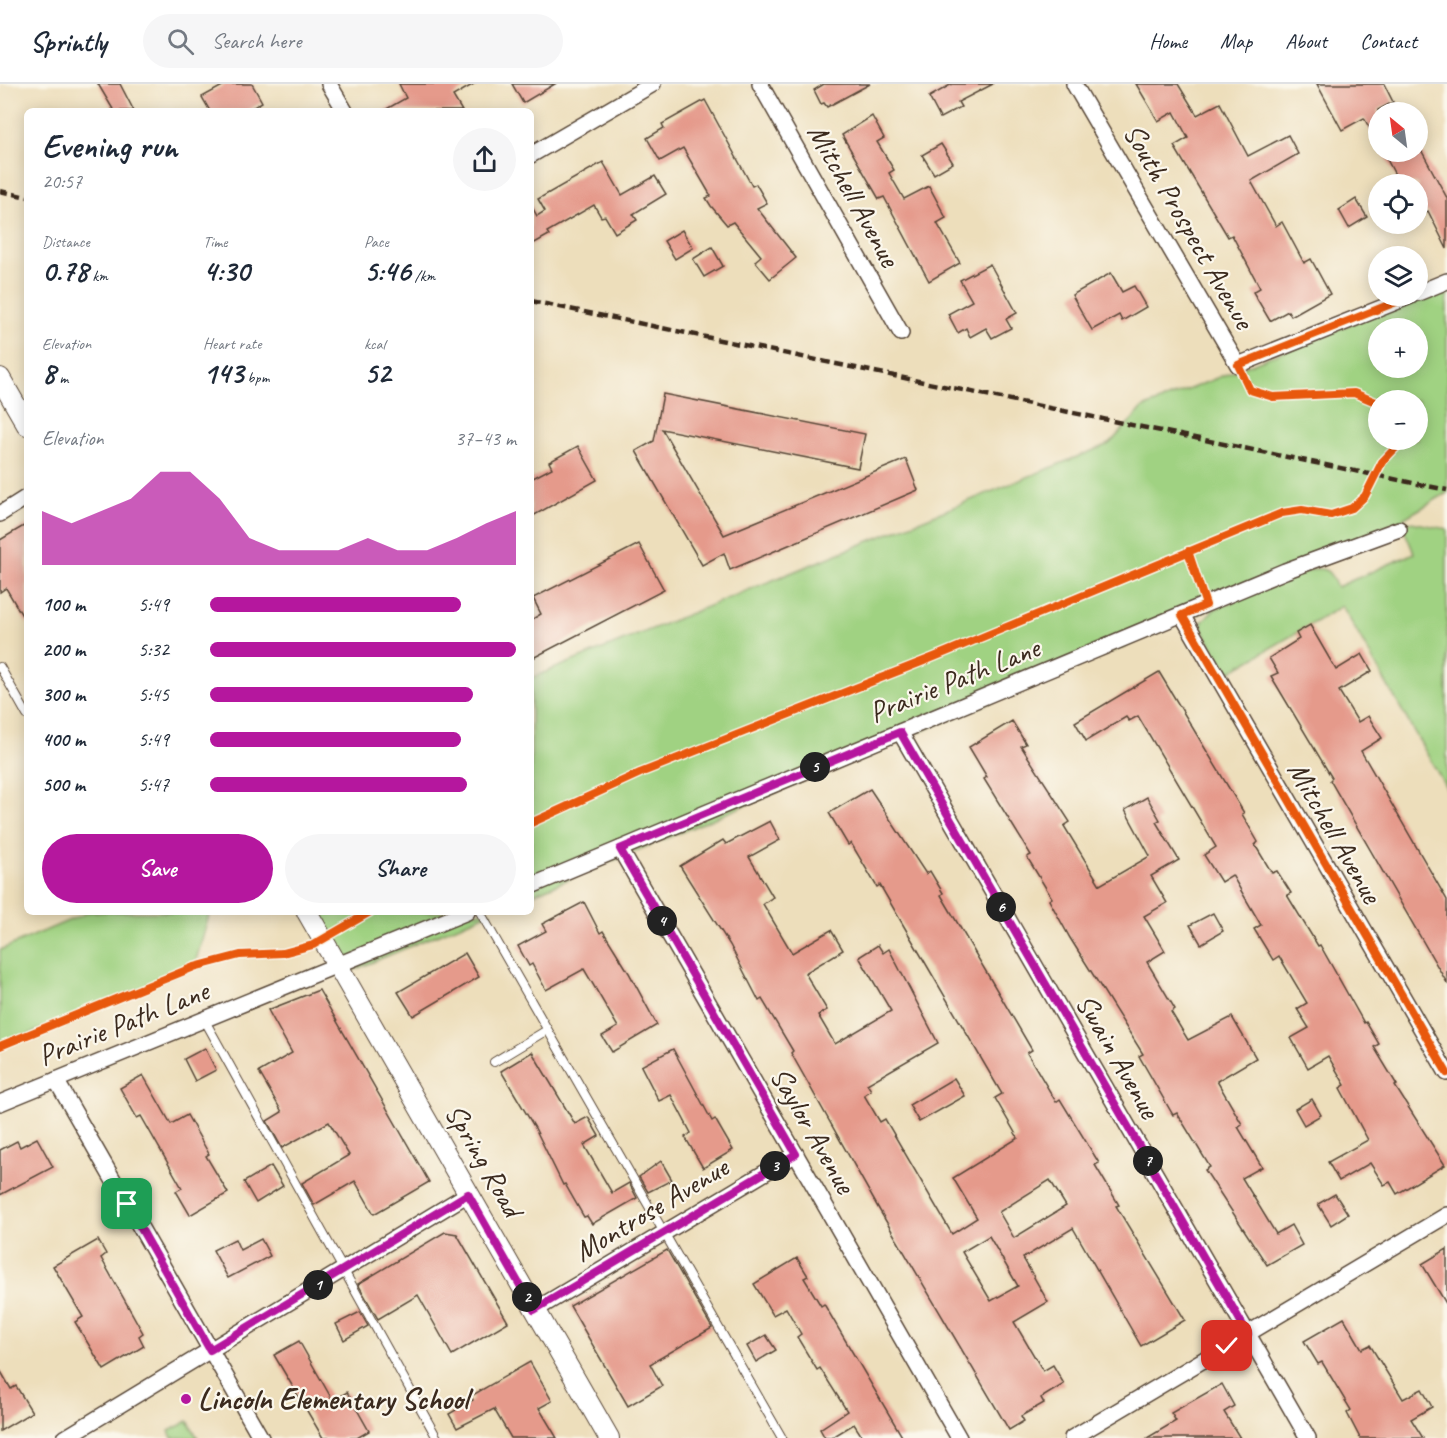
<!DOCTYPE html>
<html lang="en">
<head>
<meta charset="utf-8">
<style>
	:root { --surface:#fff; --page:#f6f6f7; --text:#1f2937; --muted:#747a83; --line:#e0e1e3; --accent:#b5179e }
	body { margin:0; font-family:Caveat,sans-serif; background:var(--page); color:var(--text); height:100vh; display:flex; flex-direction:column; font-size:22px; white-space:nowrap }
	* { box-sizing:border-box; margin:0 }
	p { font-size:20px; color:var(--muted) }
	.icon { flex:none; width:33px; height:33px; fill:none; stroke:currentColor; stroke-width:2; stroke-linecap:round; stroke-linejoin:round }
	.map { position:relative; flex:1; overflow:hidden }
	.details { position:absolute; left:24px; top:24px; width:510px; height:807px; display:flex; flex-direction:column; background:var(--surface); border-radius:9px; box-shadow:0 3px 15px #0003 }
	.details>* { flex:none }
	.needle { width:39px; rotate:331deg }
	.fabs { position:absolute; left:1368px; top:18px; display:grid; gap:12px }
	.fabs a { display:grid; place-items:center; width:60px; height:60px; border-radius:50%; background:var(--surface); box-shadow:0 3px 15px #0003; font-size:30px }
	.pin { position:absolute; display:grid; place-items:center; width:51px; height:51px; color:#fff; margin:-26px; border-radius:12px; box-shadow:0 3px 9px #0006 }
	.km { position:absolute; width:30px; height:30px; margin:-15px; border-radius:50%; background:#222; color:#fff; font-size:16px; line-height:30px; text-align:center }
	.round { display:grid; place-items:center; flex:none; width:63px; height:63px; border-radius:32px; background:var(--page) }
	.head { display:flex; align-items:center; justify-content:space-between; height:102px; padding:0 18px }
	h1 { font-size:33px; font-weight:700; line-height:45px }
	.metrics { display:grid; grid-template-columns:repeat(3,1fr); gap:9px; height:102px; padding:6px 18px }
	.metrics div { display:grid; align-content:center }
	.metrics b { font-size:30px; font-weight:700 }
	.metrics small { font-size:16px; font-weight:400 }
	.metrics p { font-size:16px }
	.chart { height:168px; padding:12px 18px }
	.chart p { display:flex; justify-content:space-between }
	.chart svg { width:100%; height:108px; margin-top:6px; fill:var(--accent); opacity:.7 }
	.button { display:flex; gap:12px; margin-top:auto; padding:12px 18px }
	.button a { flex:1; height:69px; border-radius:36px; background:var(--accent); color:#fff; font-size:24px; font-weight:700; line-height:69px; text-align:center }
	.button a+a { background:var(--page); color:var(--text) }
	ul { padding:0 18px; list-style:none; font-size:20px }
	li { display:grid; grid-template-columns:96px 72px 1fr; align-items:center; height:45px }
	li i { height:15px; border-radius:8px; background:var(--accent) }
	header { display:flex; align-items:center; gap:36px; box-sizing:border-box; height:84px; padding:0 30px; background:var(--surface); border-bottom:2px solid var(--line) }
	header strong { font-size:28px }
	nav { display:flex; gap:33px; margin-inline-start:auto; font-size:21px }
	.search { width:420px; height:54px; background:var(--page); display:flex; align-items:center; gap:15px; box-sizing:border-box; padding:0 21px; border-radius:33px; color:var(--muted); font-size:22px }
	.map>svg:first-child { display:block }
</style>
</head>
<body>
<header>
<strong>Sprintly</strong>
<div class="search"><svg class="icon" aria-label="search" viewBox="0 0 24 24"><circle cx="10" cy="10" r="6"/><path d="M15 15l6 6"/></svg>Search here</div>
<nav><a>Home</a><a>Map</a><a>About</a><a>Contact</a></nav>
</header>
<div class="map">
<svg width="1447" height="1354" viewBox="0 0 1447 1354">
	<rect width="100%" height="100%" fill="#fbf7ec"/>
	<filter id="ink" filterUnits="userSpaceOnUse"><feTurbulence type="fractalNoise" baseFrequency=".0167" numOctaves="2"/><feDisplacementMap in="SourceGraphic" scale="12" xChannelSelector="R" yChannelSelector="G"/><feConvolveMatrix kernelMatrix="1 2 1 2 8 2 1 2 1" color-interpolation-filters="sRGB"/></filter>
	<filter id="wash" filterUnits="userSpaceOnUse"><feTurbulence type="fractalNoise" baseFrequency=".008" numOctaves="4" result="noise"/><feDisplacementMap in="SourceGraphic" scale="24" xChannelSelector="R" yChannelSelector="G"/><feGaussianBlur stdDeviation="1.35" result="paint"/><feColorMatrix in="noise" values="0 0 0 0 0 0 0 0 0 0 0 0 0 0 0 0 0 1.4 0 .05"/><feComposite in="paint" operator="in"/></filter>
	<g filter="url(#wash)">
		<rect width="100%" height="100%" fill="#eddebb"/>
		<!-- green -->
		<g fill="#a0d282" stroke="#6e7e50" stroke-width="1.5" fill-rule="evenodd">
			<path d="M1447 201V409L1401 436 1447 445V705L1342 522 1228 589 1203 547 1201 539 1213 526 1314 485C1329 483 1331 491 1337 503L1414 469 1400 436 1180 539 531 811V594L1109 360 1143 324ZM1378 244H1418V284H1378ZM1378 316H1418V356H1378Z"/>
			<path d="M89 828H210L194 883 0 962V866Z"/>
			<path d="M316 828H491L349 888Z"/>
			<path d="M188 1337 198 1354H172L169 1347Z"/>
		</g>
		<g id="blocks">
			<!-- building -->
			<g fill="#e59a8b" fill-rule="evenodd">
				<path d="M98 0H120L134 27H114Z"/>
				<path d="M226 0H252L262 18 247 27H210L202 13Z"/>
				<path d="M399 0H474L453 12 462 27H383L406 14Z"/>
				<path d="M512 0H555L523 19Z"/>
				<path d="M824 0H870L827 23 824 19 821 20 814 6Z"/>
				<path d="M952 0H993L958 18 961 23 940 34 929 13Z"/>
				<path d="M1136 0H1178L1197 31 1220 19 1248 72 1288 51 1298 70 1251 97 1276 142 1282 138 1304 179 1311 175 1330 210 1291 232 1288 227 1270 237 1253 208 1260 204 1232 151 1228 153 1174 62 1188 54 1174 28 1158 37Z"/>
				<path d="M1317 0H1384L1393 18 1378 26V60L1364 34 1342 46Z"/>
				<path d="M705 16 752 102 756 100 767 119 757 124 796 174 770 195 755 177 761 172 733 138 727 141 711 122 706 114 711 112 683 64 660 77 647 54 664 44 662 40Z"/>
				<path d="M872 32 884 54 877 58 894 86 889 89 904 115 929 102 946 134 937 139 960 179 929 197 884 113 879 115 842 51Z"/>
				<path d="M941 60 953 79 934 90 922 71Z"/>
				<path d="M1419 62 1447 114V165L1428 127 1418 133V100H1400L1383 68H1418Z"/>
				<path d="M603 78 622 111 655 92 666 110 633 130 637 136 615 149 605 132 601 133 594 121 547 148 549 151 531 161V121L537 132 545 127 538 115Z"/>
				<path d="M1356 115 1367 133 1349 144 1339 126Z"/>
				<path d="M682 146 693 164 675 175 664 157Z"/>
				<path d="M712 163 723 182 704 193 693 175Z"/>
				<path d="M990 180 1017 229 1006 235 1011 244 992 254 986 244 970 253 966 244 958 249 948 230 972 217 960 196Z"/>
				<path d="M1111 189 1122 208 1134 202 1146 223 1122 237 1119 231 1092 246 1072 211Z"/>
				<path d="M663 310 865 350 858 384 662 345 724 451 906 375 918 406 730 486 724 469 702 481 636 367 654 357Z"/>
				<path d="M578 362 597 396 531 433V395L552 384 549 378Z"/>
				<path d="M27 440V540L6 504 0 508V456Z"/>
				<path d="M639 460 664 506 531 575V536L541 530 533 514Z"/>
				<path d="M1310 541 1336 586 1362 570 1372 587 1339 607 1358 638 1368 632 1382 654 1361 667 1447 816V899L1330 696 1332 694 1271 592 1278 589 1269 574 1299 555 1296 549Z"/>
				<path d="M1159 588 1244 729 1242 730 1258 758 1255 761 1272 789 1277 787 1291 809 1287 811 1318 862 1320 861 1364 939 1366 938 1379 960 1374 963 1397 1001 1395 1002 1445 1081 1397 1110 1390 1098 1384 1101 1370 1079 1339 1097 1328 1078 1368 1056 1340 1004 1345 1001 1328 972 1308 984 1291 954 1309 944 1297 925 1307 919 1279 872 1273 876 1254 845 1261 841 1232 791 1221 798 1204 771 1216 763 1138 632 1129 637 1126 633 1086 657 1075 638Z"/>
				<path d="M1012 637 1026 660 1021 662 1070 738 1064 742 1100 801 1150 772 1125 726 1147 713 1160 736 1156 738 1179 776 1151 792 1167 819 1144 832 1165 867 1147 878 1175 925 1171 928 1188 956 1232 933 1256 974 1217 997 1242 1040 1238 1043 1262 1083 1242 1094 1276 1150 1291 1141 1302 1161 1267 1181 1205 1086 1210 1083 1177 1029 1173 1031 1139 972 1143 970 1070 854 1049 816 1052 814 1027 773 1031 771 984 695 987 693 969 663Z"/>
				<path d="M870 705 926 790 930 787 943 809 941 811 1032 966 1027 969 1056 1018 1060 1015 1099 1079 1095 1081 1119 1121 1116 1122 1185 1236 1141 1262 1073 1144 1023 1174 1048 1218 1014 1238 1043 1287 1053 1281 1064 1300 1041 1314 1044 1319 1021 1332 1024 1337 1009 1346 880 1127 791 969 793 967 762 915 759 917 730 861 680 782 723 756 726 760 770 737 780 756 749 773 773 813 763 820 792 869 831 846 843 866 805 889 827 926 818 931 835 960 891 927 859 873 878 861 883 869 889 865 938 959 867 1000 871 1006 864 1011 880 1038 885 1035 952 1150 977 1134 953 1094 1018 1054 995 1014 1002 1010 909 851 880 801 877 803 851 759 848 761 829 729ZM1050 1096 1066 1122 1014 1154 999 1128ZM989 1152 1018 1202 991 1217 962 1168Z"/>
				<path d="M584 818 600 849 603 847 629 889 657 941 612 968 602 952 618 943 584 885 546 906 532 880 529 882 518 862 546 847 542 840Z"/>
				<path d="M1213 829 1223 847 1201 860 1190 841Z"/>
				<path d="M465 869 479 893 413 932 398 908Z"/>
				<path d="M319 906 429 1098 374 1130 355 1097 314 1121 302 1099 349 1071 329 1038 282 1064 267 1037 282 1028 259 988 292 969 268 926Z"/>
				<path d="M205 964 216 986 195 997 184 975Z"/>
				<path d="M673 965 712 1037 715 1035 733 1066 703 1084 685 1053 691 1049 671 1011 659 1017 641 982Z"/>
				<path d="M532 968 575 1040 588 1033 599 1052 584 1061 612 1109 629 1099 637 1114 592 1140 587 1132 584 1133 565 1100 563 1101 535 1044 501 987Z"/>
				<path d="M143 991 171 1040 187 1031 209 1070 206 1072 228 1109 190 1131 176 1107 182 1104 141 1032 137 1034 120 1004Z"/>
				<path d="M954 994 965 1012 919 1038 909 1021Z"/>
				<path d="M1312 1015 1321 1031 1304 1041 1295 1025Z"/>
				<path d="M37 1054 53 1083 0 1111V1066L17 1057 20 1063Z"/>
				<path d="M661 1077 672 1096 648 1108 639 1093Z"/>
				<path d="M271 1082 283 1102 256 1119 244 1098Z"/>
				<path d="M1335 1110 1348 1130 1331 1141 1318 1120Z"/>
				<path d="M445 1148 457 1150 508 1238 452 1271 418 1211 378 1235 358 1200Z"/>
				<path d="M235 1155 240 1166 261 1155 270 1172 228 1194 213 1166Z"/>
				<path d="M98 1156 106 1170 101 1174 143 1249 139 1252 144 1262 104 1286 75 1238 83 1233 53 1182Z"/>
				<path d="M1447 1165V1221L1422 1180Z"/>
				<path d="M667 1166 712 1244 650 1280 662 1302 628 1322 570 1222Z"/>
				<path d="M797 1174 808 1192 804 1194 821 1222 824 1220 903 1354H863L854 1340 831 1354H825L820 1345 847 1327 820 1284 817 1286 797 1253 801 1250 786 1224 773 1231 754 1200Z"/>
				<path d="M360 1228 368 1242 344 1256 336 1240Z"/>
				<path d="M1344 1234 1362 1265 1370 1261 1403 1315 1422 1305 1432 1323 1411 1335 1423 1354H1360L1347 1329 1351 1326 1322 1278 1318 1280 1304 1257Z"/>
				<path d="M766 1251 776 1266 756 1278 747 1262Z"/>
				<path d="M299 1257 333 1317 347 1308 369 1347 357 1354H323L274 1271Z"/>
				<path d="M530 1278 552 1317 539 1324 557 1354H511L494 1325 457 1344 449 1330 473 1316 471 1312Z"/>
				<path d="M0 1286 11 1305 16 1302 32 1328 0 1347Z"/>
				<path d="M1222 1300 1234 1322 1224 1328 1240 1354H1147L1176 1337 1171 1329Z"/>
			</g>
		</g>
	</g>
	<g filter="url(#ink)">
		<use href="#blocks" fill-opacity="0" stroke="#564536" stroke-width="1.5"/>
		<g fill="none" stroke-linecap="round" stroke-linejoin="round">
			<!-- service casing -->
			<g stroke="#564536" stroke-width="10">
				<g id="service">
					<path d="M0 583 27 631"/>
					<path d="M480 828 782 1354"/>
					<path d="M204 935 437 1354"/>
					<path d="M494 978 547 946"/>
				</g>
			</g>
			<!-- minor casing -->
			<g stroke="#564536" stroke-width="18">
				<g id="minor">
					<path d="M329 0 345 27"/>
					<path d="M760 0 901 249"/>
					<path d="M1074 0 1238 281 1411 212"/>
					<path d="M531 71 653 0"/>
					<path d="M1418 209 1447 197"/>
					<path d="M0 430 27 413"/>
					<path d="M1182 531 1447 989"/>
					<path d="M900 648 1308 1354"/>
					<path d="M620 765 959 1354"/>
					<path d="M531 802 1285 487 1399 445"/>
					<path d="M56 996 261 1354"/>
					<path d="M0 1019 467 828"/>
					<path d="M535 1226 796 1070"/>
					<path d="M65 1354 468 1110"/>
					<path d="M1072 1354 1447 1131"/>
				</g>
			</g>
			<!-- tertiary casing -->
			<g stroke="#564536" stroke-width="22">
				<g id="tertiary">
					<path d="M0 294 27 341"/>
					<path d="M307 828 609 1354"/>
				</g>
			</g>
			<!-- service -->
			<use href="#service" stroke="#fff" stroke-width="8"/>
			<!-- minor -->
			<use href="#minor" stroke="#fff" stroke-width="15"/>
			<!-- tertiary -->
			<use href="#tertiary" stroke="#fff" stroke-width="20"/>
			<!-- rail -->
			<g stroke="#3b2a1e" stroke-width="4.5" stroke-dasharray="9 4.5" stroke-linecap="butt">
				<path d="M0 107 27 113"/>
				<path d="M531 217 1447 406"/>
			</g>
			<!-- cycleway casing -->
			<g stroke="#fbf7ec" stroke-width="11">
				<g id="cycleway">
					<path d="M1378 319 1354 309 1273 313 1250 306 1238 281 1411 212"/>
					<path d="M1188 467 1206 521 1182 531 1447 989"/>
					<path d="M531 739 640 689 934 573 1282 429 1302 426 1331 431 1352 424 1365 412 1382 378 1403 356"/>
					<path d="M0 962 194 883 240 871 283 869 313 861 370 828"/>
				</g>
			</g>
			<!-- cycleway -->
			<use href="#cycleway" stroke="#e8590c" stroke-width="8"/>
		</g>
	</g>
	<g fill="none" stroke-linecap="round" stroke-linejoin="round" filter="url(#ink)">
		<!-- route casing -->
		<g stroke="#fff" stroke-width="12">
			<path id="route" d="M127 1120 210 1266 468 1110 534 1226 796 1070 620 765 900 648 1248 1250 1227 1262"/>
		</g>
		<!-- route -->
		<use href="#route" stroke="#b5179e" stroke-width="8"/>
	</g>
	<!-- markers -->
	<circle fill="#b5179e" stroke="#fbf7ec" stroke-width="2" cx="186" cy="1315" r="6"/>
	<g text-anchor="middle" stroke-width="4.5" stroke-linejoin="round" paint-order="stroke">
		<!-- street labels -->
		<g font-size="30" fill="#3b2a1e" stroke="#fbf7ec">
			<text transform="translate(854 111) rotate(61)" y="10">Mitchell Avenue</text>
			<text transform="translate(1189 142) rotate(60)" y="10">South Prospect Avenue</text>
			<text transform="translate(954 596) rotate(-22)" y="10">Prairie Path Lane</text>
			<text transform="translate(1335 748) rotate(60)" y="10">Mitchell Avenue</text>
			<text transform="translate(123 939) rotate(-22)" y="10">Prairie Path Lane</text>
			<text transform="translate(1118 972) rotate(60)" y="10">Swain Avenue</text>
			<text transform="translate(813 1046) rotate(60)" y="10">Saylor Avenue</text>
			<text transform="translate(484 1076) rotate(60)" y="10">Spring Road</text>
			<text transform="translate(651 1125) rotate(-31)" y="10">Montrose Avenue</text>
		</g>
		<!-- poi labels -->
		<g font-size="30" font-weight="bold" fill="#3b2a1e" stroke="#fbf7ec" text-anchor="start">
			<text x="198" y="1325">Lincoln Elementary School</text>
		</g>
	</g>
</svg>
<div class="fabs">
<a><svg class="needle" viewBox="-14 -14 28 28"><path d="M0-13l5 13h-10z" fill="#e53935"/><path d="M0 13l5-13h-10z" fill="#747a83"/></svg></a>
<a><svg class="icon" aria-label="locate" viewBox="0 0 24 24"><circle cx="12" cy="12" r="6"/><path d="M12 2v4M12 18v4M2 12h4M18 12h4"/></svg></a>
<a><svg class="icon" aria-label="layers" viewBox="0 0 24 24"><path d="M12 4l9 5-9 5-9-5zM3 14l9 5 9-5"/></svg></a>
<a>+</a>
<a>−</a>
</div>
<div class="pin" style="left:127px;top:1120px;background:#1e9e55"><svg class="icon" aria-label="arrive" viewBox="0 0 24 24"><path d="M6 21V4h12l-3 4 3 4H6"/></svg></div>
<div class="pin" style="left:1227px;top:1262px;background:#d93025"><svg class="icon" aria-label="check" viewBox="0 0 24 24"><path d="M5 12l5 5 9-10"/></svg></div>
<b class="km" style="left:318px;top:1201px">1</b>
<b class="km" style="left:527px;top:1213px">2</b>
<b class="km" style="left:775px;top:1082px">3</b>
<b class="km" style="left:662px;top:837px">4</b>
<b class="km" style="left:815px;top:683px">5</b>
<b class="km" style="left:1001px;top:823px">6</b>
<b class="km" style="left:1148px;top:1077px">7</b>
<section class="details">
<div class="head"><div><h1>Evening run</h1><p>20:57</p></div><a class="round"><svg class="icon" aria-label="share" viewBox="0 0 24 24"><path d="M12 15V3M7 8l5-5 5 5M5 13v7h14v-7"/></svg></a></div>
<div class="metrics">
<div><p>Distance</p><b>0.78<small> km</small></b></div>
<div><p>Time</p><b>4:30</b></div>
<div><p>Pace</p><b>5:46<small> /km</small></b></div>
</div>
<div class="metrics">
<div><p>Elevation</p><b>8<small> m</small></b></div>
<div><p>Heart rate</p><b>143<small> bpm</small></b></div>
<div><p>kcal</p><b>52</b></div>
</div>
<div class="chart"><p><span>Elevation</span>37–43 m</p>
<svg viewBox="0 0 160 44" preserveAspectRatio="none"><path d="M0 44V22L10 27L20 22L30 17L40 6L50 6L60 17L70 33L80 38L90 38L100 38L110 33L120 38L130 38L140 33L150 27L160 22V44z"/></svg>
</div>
<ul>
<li><b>100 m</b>5:49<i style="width:82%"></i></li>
<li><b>200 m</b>5:32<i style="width:100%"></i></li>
<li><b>300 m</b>5:45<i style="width:86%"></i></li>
<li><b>400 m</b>5:49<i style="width:82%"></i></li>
<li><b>500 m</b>5:47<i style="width:84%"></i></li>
</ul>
<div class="button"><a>Save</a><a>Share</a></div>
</section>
</div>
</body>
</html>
